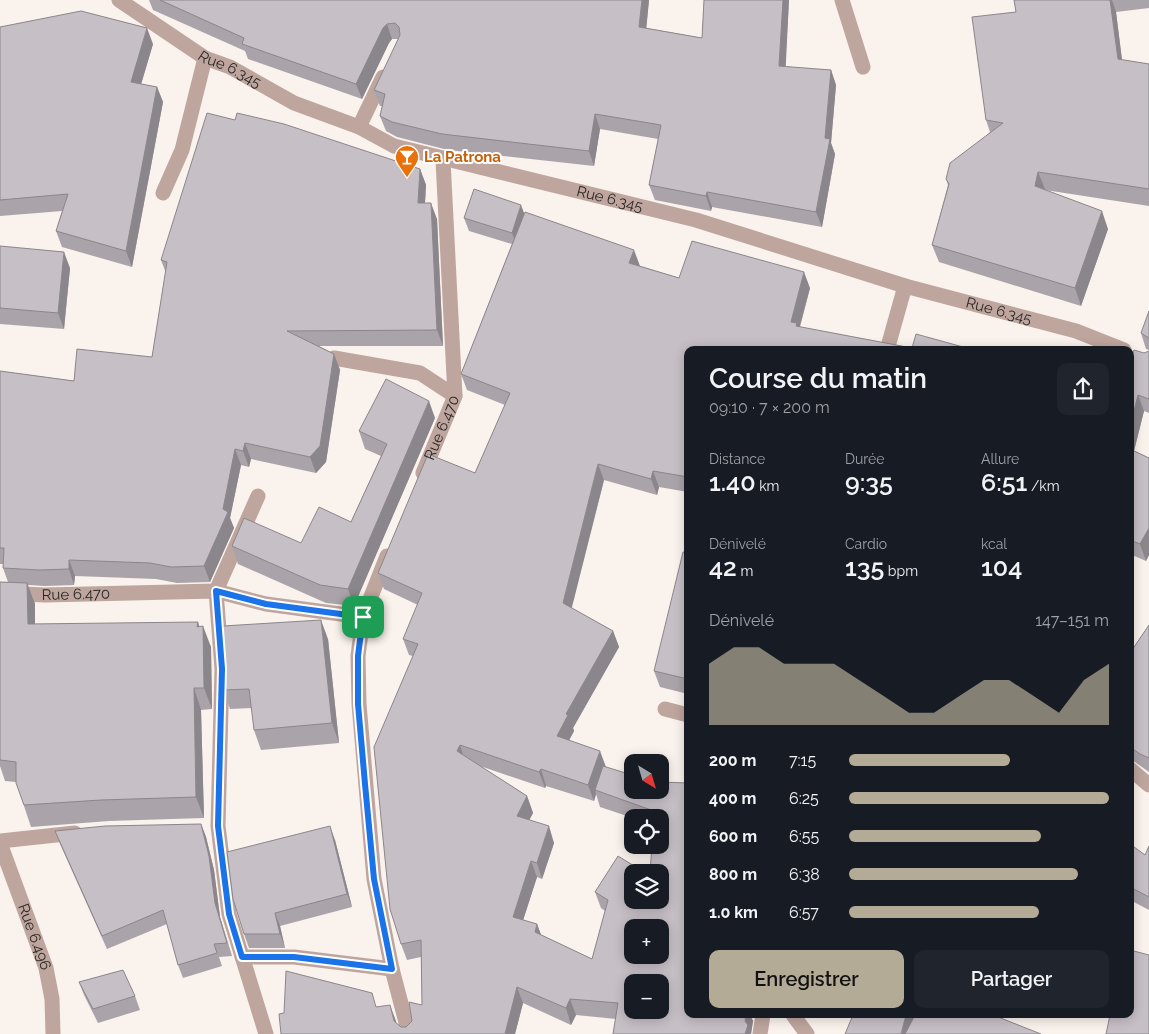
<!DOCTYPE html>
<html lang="fr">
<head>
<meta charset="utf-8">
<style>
	:root { --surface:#171b24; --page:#20242c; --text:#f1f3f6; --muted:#9ea1a6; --accent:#b4ab97 }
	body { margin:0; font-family:Raleway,sans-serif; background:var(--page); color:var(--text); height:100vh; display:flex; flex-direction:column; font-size:19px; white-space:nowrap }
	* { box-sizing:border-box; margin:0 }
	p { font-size:16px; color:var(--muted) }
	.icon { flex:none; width:28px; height:28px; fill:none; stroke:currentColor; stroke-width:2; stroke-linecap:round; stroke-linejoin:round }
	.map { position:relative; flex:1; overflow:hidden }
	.details { position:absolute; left:684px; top:346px; width:450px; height:672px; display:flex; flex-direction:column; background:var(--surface); border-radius:10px; box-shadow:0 2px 12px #0003 }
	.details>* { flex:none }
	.needle { width:32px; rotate:143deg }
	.tools { position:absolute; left:624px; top:754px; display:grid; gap:10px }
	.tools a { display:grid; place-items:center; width:45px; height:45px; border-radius:10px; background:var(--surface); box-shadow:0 2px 12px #0003; font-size:25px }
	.pin { position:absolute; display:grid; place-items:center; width:42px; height:42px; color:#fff; margin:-21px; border-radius:10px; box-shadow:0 2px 8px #0006 }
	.round { display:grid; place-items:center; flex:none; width:52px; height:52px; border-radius:10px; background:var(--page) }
	.head { display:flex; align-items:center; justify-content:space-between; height:85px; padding:0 25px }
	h1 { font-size:28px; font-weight:600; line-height:38px }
	.stats { display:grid; grid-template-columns:repeat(3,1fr); gap:8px; height:85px; padding:5px 25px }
	.stats div { display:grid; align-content:center }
	.stats b { font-size:25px; font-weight:600 }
	.stats small { font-size:14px; font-weight:400 }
	.stats p { font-size:14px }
	.chart { height:140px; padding:10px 25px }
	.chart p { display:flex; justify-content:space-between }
	.chart svg { width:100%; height:90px; margin-top:5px; fill:var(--accent); opacity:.7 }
	.primary-button { display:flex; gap:10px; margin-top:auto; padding:10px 25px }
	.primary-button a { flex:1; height:58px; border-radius:10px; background:var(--accent); color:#111; font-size:20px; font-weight:600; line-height:58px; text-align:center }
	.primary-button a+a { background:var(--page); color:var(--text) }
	ul { padding:0 25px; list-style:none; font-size:16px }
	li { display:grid; grid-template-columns:80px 60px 1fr; align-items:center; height:38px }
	li i { height:12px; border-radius:6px; background:var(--accent) }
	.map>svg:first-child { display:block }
</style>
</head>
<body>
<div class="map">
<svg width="1149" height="1034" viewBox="0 0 1149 1034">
	<rect width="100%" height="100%" fill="#faf2ec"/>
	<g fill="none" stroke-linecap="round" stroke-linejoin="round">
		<!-- minor -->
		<g stroke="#bea59e" stroke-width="15">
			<path id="s1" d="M119 0 205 58 230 67 294 103 359 127 394 146 696 220 905 286 1076 331 1124 350"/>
			<path d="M842 0 863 67"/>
			<path d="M359 127 383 77"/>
			<path d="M163 193 182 150 205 58"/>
			<path d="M887 350 905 286"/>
			<path d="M334 358 420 373 455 396"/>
			<path id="s2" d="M423 473 455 396 443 160"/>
			<path d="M258 496 216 591 222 669 218 826 229 914 266 1034"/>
			<path id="s3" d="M0 593 45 595 216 591 266 604 363 617 387 556"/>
			<path d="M363 617 358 656 359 704 374 879 392 969 409 1034"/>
			<path d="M665 709 688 715"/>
			<path d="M1130 769 1149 785"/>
			<path d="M0 841 75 833"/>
			<path id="s4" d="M0 843 46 968 52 999 53 1034"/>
			<path d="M242 957H294L392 969"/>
			<path d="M793 1015 807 1034"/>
			<path d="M760 1034 763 1015"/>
		</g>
	</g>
	<!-- wall -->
	<g fill="#aaa4aa" fill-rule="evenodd">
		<path d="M149 0H649L646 28 702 38 704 0H789L785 67 831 70 836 85 831 143 835 154 822 227 712 207 711 211 655 200 649 185 658 139 600 129 594 166 448 150 397 137 386 131 380 116 382 106H380L374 90 399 39H392L389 43 362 99 248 59 245 51 153 10Z"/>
		<path d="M1014 0H1149V8L1116 12 1122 60 1149 64V206L1045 190 1108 229 1081 306 939 262 932 245 948 185 946 179 990 132 986 120 1016 12Z"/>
		<path d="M0 27 153 44 141 84 157 87 163 102 132 267 62 247 56 231 62 211 0 216Z"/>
		<path d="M420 169 426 185 425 203 437 219 443 346H319L334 354 340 370 326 462 316 473 251 459 249 467 241 465 230 518 234 528 210 582 177 583 156 579 75 576 74 585 45 586 28 585 35 604V624L199 626 211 647 212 709 201 710 204 818 109 821 31 827 16 782 5 781 0 766V582H8L3 568V564H0V371L74 381 152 357 166 273 161 260Z"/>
		<path d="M524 213 640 266 679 278 810 288 800 327 912 348 974 350H688V492L659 487 657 495 604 480 571 608 613 631 619 647 573 728 574 731 569 740 606 767 660 790 751 1017 753 1021 751 1034H613L616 1019 576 1015 571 1025 523 1003 515 1034H281L377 1007 401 1027H406L412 1021 422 1005 421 957 407 960 401 944 413 656 409 655 403 639 418 605 384 589 378 573 475 473 505 405 467 390 461 374 512 244 469 231 464 218ZM480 766 545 788 546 786 594 801 596 794 600 807 633 818H660V900L595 892 601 908 605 911 592 959 541 935 537 924 523 920 537 877 542 879 554 843 529 820 533 813 527 796Z"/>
		<path d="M0 246 70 268 64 329 0 324Z"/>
		<path d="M1149 311V350L1146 349 1141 333Z"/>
		<path d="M1149 351V413L1144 411 1134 451 1149 458V555L1146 561 1130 554V360Z"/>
		<path d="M435 418 354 606 326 603 238 564 232 546 301 543 351 522 381 456 365 449 359 431Z"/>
		<path d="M688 553V694L660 687 654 671Z"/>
		<path d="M1149 625V772L1132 760H1130V653Z"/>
		<path d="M328 639 339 743 261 750 254 730 252 708 230 709 223 690Z"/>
		<path d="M201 824 206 837 214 870 220 917 232 956 219 957 222 966 183 978 178 965 167 924 107 949 60 844 55 831Z"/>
		<path d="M335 840 352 907 280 926 285 948H249L244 934Z"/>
		<path d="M1130 844 1145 855 1149 846V910L1132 901 1130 907Z"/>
		<path d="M79 982 135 996 140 1010 98 1023 84 995Z"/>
		<path d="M1106 1015H1130L1109 1018 1107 1017Z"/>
	</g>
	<!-- shaded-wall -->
	<g fill="#8b868b">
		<path d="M642 0H649L645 42 639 27Z"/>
		<path d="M783 0H789L785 81 779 66Z"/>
		<path d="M1110 0H1112L1116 12 1124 76 1118 59Z"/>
		<path d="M387 24 392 39 389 43 362 99 356 84 383 28Z"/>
		<path d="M147 28 153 44 137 98 131 82Z"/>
		<path d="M831 70 836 85 831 143 835 154 822 227 816 212 825 138Z"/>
		<path d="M157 87 163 102 132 267 126 251Z"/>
		<path d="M595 114 600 129 594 166 589 151Z"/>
		<path d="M420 169 426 185 424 219 418 203Z"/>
		<path d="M1038 172 1045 189 1041 204 1035 186Z"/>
		<path d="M707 192 712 207 711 211 706 196Z"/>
		<path d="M431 203 437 219 443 346 437 330Z"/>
		<path d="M521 205 526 218 517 246 512 233Z"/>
		<path d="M1102 211 1108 229 1081 306 1075 288Z"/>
		<path d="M634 250 640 266 629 263Z"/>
		<path d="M64 252 70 268 64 329 58 313Z"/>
		<path d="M804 272 810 288 799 329 791 322Z"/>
		<path d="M334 354 340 370 326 462 316 473 310 457Z"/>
		<path d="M1138 395 1144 411 1131 463 1130 460V427Z"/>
		<path d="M429 401 435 418 354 606 348 589Z"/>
		<path d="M245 443 251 459 249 467 243 451Z"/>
		<path d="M235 449 241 465 230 518 234 528 210 582 204 566 223 509Z"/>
		<path d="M598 464 604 480 569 619 563 603Z"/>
		<path d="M653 471 659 487 657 495 651 479Z"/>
		<path d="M1149 528V555L1146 561 1140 544Z"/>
		<path d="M69 560 75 576 74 585 69 569Z"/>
		<path d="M27 583 35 604V645L28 624Z"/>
		<path d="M321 620 328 639 339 743 332 723Z"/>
		<path d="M198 622 203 638V626L211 647 212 709 204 688 197 627Z"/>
		<path d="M613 631 619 647 573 728 574 731 563 752 557 736 566 714Z"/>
		<path d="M194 688 201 710 204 818 196 797Z"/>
		<path d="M460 745 465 761 457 751Z"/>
		<path d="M600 751 606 767 595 790 596 794 594 801 588 785Z"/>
		<path d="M541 769 546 786 545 788 539 772Z"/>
		<path d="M527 796 533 813 523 832 517 816Z"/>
		<path d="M201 824 206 837 214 870 220 917 232 956 215 903Z"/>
		<path d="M330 826 335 840 352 907 347 894Z"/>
		<path d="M549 826 554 843 542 879 537 863Z"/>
		<path d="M531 861 537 877 519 933 513 917Z"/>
		<path d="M275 913 280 926 285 948 280 934Z"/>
		<path d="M537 924 543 940 535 932Z"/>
		<path d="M517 987 523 1003 515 1034H505Z"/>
		<path d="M570 999 576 1015 571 1025 566 1008Z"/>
		<path d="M390 1005 396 1021 399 1034 394 1021Z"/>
		<path d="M746 1015H751V1017L753 1021 751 1034H745Z"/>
		<path d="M906 1015H915L911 1034H901Z"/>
	</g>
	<!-- building -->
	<g fill="#c6bfc6" stroke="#8b868b" fill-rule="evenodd">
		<path d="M160 0H642L639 27 702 38 704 0H783L779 66 831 70 825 138 830 139 816 212 707 192 706 196 649 185 661 125 595 114 589 151 442 134 392 122 380 116 385 94 374 90 400 35 399 27 395 23 387 24 383 28 356 84 242 44 244 38Z"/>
		<path d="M1014 0H1110L1118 59 1149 64V189L1038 172 1035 186 1102 211 1075 288 932 245 949 184 946 179 950 163 1003 123 986 120 972 17 1016 12Z"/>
		<path d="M81 11 147 28 131 82 157 87 126 251 56 231 68 194 0 200V27Z"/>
		<path d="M207 113 235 120 237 113 284 124 420 169 418 203H431L437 330 287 331 334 354 320 446 310 457 245 443 243 451 235 449 223 509 228 512 204 566 171 567 150 563 69 560V569L39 570 3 568 4 548H0V371L74 381 77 349 152 357 167 262 161 260Z"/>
		<path d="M474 189 521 205 512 233 464 218Z"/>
		<path d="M525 212 634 250 629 263 679 278 692 241 804 272 791 322 797 323 796 326 912 348 916 334 974 350H688V477L653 471 651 479 598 464 563 603 613 631 566 714 568 715 557 736 600 751 588 785 541 769 539 772 460 745 457 751 527 796 517 816 549 826 537 863 531 861 513 917 537 924 535 932 592 959 608 900 595 892 618 856 644 872H632V900H660V872H650L652 845H660V818H653L654 811 595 790 603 766 632 775V790H660V782L688 783V1015H746L745 1021 748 1025 745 1034H613L618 1003 570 999 566 1008 517 987 505 1034H281L279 1014 284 1013 286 971 372 993 376 1007 390 1005 394 1021 401 1027H406L412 1021 409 1002 422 1005 421 940 401 944 390 909 374 747 418 644 403 639 422 593 378 573 428 454 475 473 510 393 461 374ZM632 928H660V955H632ZM632 982H660V1010H632Z"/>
		<path d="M0 246 64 252 58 313 0 308Z"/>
		<path d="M1149 311V338L1141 333Z"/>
		<path d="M1134 350 1144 353 1149 351V399L1138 395 1130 427V360Z"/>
		<path d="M386 379 429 401 348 589 320 585 232 546 244 518 301 543 319 507 351 522 387 444 359 431Z"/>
		<path d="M1130 449 1149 458V528L1140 544 1130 540Z"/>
		<path d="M683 552 688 553V679L654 671Z"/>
		<path d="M0 582 27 583 28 624 198 622 197 627 203 626 204 688H194L196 797 101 800 24 805 16 783V762L0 760Z"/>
		<path d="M321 620 332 723 254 730 249 689 223 690V626Z"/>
		<path d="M1149 625V758L1140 754 1130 747V653Z"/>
		<path d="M201 824 209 856 215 903 227 943 214 944 217 953 178 965 163 910 102 936 55 831 105 826Z"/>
		<path d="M330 826 347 894 275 913 280 934H244L233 899 227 852Z"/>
		<path d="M1130 844 1145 855 1149 846V897L1130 887Z"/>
		<path d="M1130 950 1149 955V1034H1106L1110 1015H1130Z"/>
		<path d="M123 970 135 996 93 1009 79 982Z"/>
		<path d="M853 1015H906L901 1034H845Z"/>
		<path d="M915 1015H993L1041 1034H905Z"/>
	</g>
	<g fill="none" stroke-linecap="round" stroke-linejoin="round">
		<!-- route casing -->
		<g stroke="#fff" stroke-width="10">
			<path id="route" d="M216 591 266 604 363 617 358 656V704L365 784 374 879 392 969 294 957H242L229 914 218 826 222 669Z"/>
		</g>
		<!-- route -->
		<use href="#route" stroke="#1a73e8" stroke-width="6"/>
	</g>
	<!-- icons -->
	<defs>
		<g id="bar-pin" transform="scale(1.25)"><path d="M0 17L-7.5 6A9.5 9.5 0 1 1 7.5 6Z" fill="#e8710a" stroke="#fff"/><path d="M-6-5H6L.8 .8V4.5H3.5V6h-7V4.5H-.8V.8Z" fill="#fff"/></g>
	</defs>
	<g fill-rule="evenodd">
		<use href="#bar-pin" x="407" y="157"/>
	</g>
	<g text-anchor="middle" stroke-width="4" stroke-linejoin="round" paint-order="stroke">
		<!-- street labels -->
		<g font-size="15" fill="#2b2826" stroke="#fff">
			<text dy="5" stroke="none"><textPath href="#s1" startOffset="131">Rue 6.345</textPath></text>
			<text dy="5" stroke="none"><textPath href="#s1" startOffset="535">Rue 6.345</textPath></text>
			<text dy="5" stroke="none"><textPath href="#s1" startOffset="940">Rue 6.345</textPath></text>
			<text dy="5" stroke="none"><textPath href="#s2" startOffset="49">Rue 6.470</textPath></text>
			<text dy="5" stroke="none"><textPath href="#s3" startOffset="76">Rue 6.470</textPath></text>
			<text dy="5" stroke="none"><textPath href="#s4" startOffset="100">Rue 6.496</textPath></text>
		</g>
		<!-- food labels -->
		<g font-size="15" font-weight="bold" fill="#c56008" stroke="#fff" text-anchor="start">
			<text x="424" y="162">La Patrona</text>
		</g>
	</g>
</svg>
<div class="tools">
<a><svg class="needle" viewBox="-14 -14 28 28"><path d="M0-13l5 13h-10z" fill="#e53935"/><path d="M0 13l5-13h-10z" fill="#9ea1a6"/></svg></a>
<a><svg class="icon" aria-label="locate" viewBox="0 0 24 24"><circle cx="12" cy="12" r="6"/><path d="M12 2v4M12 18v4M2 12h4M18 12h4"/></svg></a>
<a><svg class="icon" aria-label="layers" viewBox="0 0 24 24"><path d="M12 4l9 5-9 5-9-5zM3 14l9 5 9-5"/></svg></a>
<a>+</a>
<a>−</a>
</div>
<div class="pin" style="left:363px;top:617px;background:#1e9e55"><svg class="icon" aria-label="arrive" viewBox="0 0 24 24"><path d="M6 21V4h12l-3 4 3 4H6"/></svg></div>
<section class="details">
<div class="head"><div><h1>Course du matin</h1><p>09:10 · 7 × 200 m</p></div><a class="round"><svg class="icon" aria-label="share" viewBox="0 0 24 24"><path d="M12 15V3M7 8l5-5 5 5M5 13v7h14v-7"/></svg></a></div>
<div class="stats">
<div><p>Distance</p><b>1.40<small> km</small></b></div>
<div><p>Durée</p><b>9:35</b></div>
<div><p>Allure</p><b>6:51<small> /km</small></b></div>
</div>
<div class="stats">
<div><p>Dénivelé</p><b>42<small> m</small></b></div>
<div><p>Cardio</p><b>135<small> bpm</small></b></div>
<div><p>kcal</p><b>104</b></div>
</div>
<div class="chart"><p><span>Dénivelé</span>147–151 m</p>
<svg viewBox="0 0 160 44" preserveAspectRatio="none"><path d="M0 44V14L10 6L20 6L30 14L40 14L50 14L60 22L70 30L80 38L90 38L100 30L110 22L120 22L130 30L140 38L150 22L160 14V44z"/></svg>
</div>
<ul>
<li><b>200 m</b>7:15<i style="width:62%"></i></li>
<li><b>400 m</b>6:25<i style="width:100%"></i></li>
<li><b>600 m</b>6:55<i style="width:74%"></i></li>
<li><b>800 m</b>6:38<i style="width:88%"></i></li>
<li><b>1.0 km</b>6:57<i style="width:73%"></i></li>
</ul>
<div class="primary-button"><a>Enregistrer</a><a>Partager</a></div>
</section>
</div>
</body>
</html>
